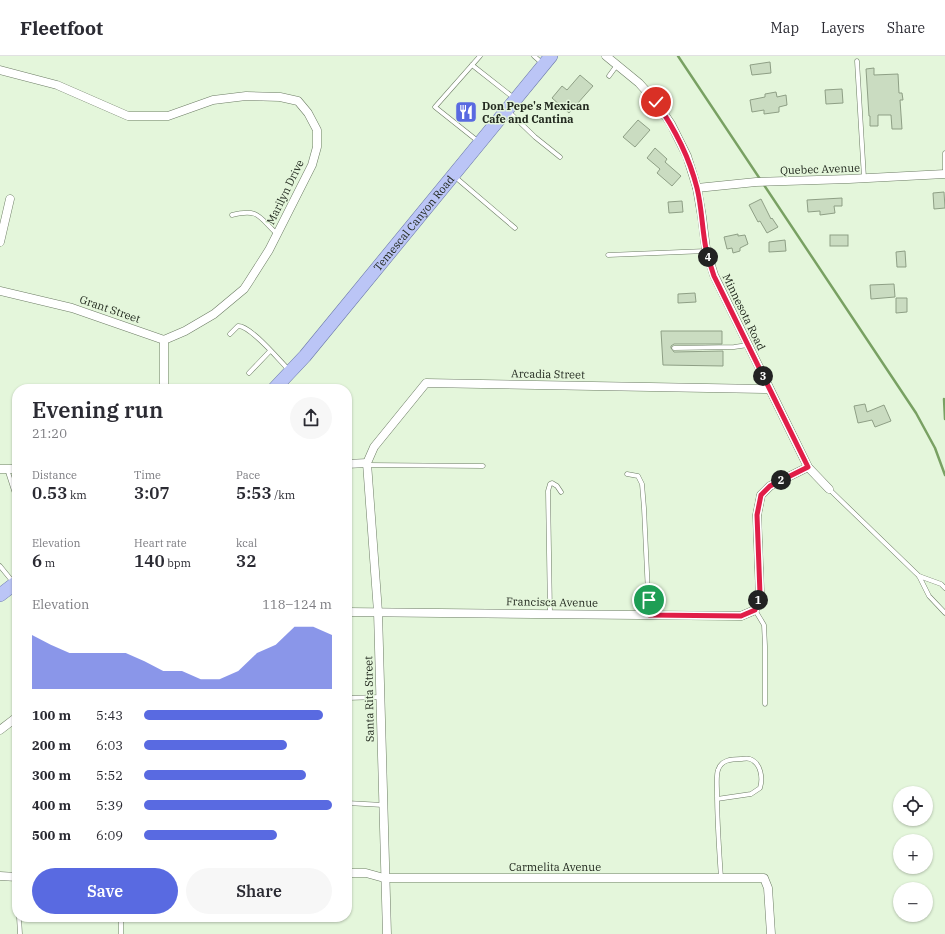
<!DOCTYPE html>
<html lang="en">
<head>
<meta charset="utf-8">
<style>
	:root { --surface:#fff; --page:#f7f7f7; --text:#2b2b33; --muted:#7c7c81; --line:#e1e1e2; --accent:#596ae1 }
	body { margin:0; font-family:"IBM Plex Serif",serif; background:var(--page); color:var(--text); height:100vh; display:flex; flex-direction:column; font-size:15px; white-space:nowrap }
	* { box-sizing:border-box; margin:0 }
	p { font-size:13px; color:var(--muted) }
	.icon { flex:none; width:22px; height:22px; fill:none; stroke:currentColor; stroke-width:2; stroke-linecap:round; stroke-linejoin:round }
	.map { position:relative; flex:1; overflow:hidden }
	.details { position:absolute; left:12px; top:328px; width:340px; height:538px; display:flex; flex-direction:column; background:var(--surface); border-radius:16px; box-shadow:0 1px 3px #0004 }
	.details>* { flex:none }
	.tools { position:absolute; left:893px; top:730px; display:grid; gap:8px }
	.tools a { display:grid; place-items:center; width:40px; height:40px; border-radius:50%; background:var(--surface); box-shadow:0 1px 3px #0004; font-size:20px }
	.pin { position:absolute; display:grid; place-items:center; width:34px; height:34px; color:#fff; margin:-17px; border:2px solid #fff; border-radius:50%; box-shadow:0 1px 4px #0007 }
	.km { position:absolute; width:20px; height:20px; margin:-10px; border-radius:50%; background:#222; color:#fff; font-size:11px; line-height:20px; text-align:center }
	.round { display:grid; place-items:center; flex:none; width:42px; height:42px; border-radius:21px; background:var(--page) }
	.headline { display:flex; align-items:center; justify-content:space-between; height:68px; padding:0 20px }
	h1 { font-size:22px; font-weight:600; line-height:30px }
	.metrics { display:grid; grid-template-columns:repeat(3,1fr); gap:6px; height:68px; padding:4px 20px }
	.metrics div { display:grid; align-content:center }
	.metrics b { font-size:17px; font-weight:600 }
	.metrics small { font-size:11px; font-weight:400 }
	.metrics p { font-size:11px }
	.chart { height:112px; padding:8px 20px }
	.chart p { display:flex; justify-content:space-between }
	.chart svg { width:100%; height:72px; margin-top:4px; fill:var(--accent); opacity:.7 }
	.cta { display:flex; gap:8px; margin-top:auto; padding:8px 20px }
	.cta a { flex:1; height:46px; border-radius:24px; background:var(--accent); color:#fff; font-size:16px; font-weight:600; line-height:46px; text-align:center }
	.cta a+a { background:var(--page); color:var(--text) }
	ul { padding:0 20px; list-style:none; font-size:13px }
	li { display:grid; grid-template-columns:64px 48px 1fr; align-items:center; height:30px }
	li i { height:10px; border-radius:5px; background:var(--accent) }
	header { display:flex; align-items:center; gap:24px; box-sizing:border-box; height:56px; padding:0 20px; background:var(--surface); border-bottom:1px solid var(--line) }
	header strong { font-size:19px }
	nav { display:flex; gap:22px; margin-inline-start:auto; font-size:14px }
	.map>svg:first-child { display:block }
</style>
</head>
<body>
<header>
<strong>Fleetfoot</strong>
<nav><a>Map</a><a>Layers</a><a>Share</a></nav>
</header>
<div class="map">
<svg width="945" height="878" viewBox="0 0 945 878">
	<rect width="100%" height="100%" fill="#e4f6db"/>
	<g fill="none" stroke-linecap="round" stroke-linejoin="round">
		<!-- stream -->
		<g stroke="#79a163" stroke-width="2.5">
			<path d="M678 0 916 357 935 392 945 419"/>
			<path d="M944 343 945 363"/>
		</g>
	</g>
	<!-- building -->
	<g fill="#cadcc1" stroke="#8e9f85">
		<path d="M770 6 771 17 752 19 750 9Z"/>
		<path d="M874 12V19L898 18 899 37H902L903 44H900L902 73H892L891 59H878V70H870V60H869L866 13Z"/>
		<path d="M580 19 593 30 569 57 552 42 562 30 567 34Z"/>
		<path d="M842 33 843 47 826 48 825 34Z"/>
		<path d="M776 36 777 41 786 39 787 49 779 51V56L764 58V54L752 56 750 44 765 41V38Z"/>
		<path d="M638 64 650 74 635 91 623 81Z"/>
		<path d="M655 92 667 103 665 106 681 120 672 130 657 117 660 113 647 102Z"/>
		<path d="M944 136 945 152 934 153 933 137Z"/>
		<path d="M842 142V150H834L835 157 820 159V155L808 156 807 144Z"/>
		<path d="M761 143 771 163 772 162 778 171 767 177 760 165 758 166 749 149Z"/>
		<path d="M682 145 683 156 669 157 668 146Z"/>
		<path d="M738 178V180L745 179 748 188 740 192V195L733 197 732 192 727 193 724 181Z"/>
		<rect x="830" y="179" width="18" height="11"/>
		<path d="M785 184 786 195 769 196V186Z"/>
		<path d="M905 195 906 211H897L896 196Z"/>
		<path d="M894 228 895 241 871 243 870 229Z"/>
		<path d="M695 237 696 246 678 247V238Z"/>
		<path d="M896 242H907V256L896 257Z"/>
		<path d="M661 275H722V288H674L671 290V292L674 296 723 295V310L663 309Z"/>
		<path d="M865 348 867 356 884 349 891 365 875 371 872 364 858 367 854 350Z"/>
	</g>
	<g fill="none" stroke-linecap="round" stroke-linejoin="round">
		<!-- lane casing -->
		<g stroke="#6c7c64" stroke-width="5">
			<g id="lane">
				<path d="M534 0 542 7"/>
				<path d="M857 5 864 122"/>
				<path d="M472 9 514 42"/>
				<path d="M609 20 617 9"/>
				<path d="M508 55 535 81 560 101"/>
				<path d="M479 86 435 51 480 0"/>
				<path d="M945 118V97"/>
				<path d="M454 120 515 172"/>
				<path d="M232 159C259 152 259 161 277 178"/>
				<path d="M608 199 706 195"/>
				<path d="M230 278 238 270C250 269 279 304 289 314"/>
				<path d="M674 292 734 291 748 289"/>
				<path d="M249 317 270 295"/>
				<path d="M368 409 483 410"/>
				<path d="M7 413 17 444"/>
				<path d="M627 418 638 420 642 428 644 452 649 559"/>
				<path d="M829 433 919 520 929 540 945 557"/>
				<path d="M0 510 13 526"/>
				<path d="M919 520 941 528 945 532"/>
				<path d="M755 554 764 569 765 590V648"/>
				<path d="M550 557 548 435 550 428 552 427 557 430 561 436"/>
				<path d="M347 642 380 641"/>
				<path d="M717 743 751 738 760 732C763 722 761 707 750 703 747 702 743 703 741 703 731 703 721 704 718 714 716 720 717 729 717 736 717 765 719 793 721 822"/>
				<path d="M347 747 383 749"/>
				<path d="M19 861 20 878"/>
				<path d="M121 861V878"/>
			</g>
		</g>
		<!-- street casing -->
		<g stroke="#6c7c64" stroke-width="9">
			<g id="street">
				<path d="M606 0 639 27 656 46 671 68 687 100 697 132 702 161 706 193 714 219 808 411 829 433"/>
				<path d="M0 14 57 29 128 60H168L213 44 246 40 280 41 298 45 308 57 317 74V91L312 109 269 194 248 227 244 233 214 258 185 275 164 284"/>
				<path d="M697 132 756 126 849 123 945 118"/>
				<path d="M0 186 10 143"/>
				<path d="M0 235 72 252 164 284"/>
				<path d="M164 333V284"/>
				<path d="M367 407 378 556 387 878"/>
				<path d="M367 407 374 391 426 327 769 333"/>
				<path d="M347 408 367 407"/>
				<path d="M0 413H17"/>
				<path d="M347 556 741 560 755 554 760 538 757 459 761 439 770 430 808 411"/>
				<path d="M0 674 17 661"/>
				<path d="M347 817H366L384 822H764L768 832 771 878"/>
				<path d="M0 820 17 821"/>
			</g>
		</g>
		<!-- primary casing -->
		<g stroke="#6876a7" stroke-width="14">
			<g id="primary">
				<path id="s1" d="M274 333 305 300 551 0"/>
				<path d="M0 539 17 526"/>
			</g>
		</g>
		<!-- lane -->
		<use href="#lane" stroke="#fff" stroke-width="4"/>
		<!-- street -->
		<use href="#street" stroke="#fff" stroke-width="8"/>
		<!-- primary -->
		<use href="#primary" stroke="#bbc5f6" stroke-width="13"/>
	</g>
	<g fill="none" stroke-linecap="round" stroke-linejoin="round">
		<!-- route casing -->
		<g stroke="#fff" stroke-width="8">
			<path id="route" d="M649 544V559L741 560 755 554 760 538 757 459 761 439 770 430 808 411 714 220C711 211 708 202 706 193 702 173 702 152 697 132 689 100 675 73 656 46"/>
		</g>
		<!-- route -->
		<use href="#route" stroke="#e11d48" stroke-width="5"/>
	</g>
	<!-- icons -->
	<defs>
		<g id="restaurant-square" transform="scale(1.15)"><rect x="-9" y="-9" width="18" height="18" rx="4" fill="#596ae1" stroke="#e4f6db"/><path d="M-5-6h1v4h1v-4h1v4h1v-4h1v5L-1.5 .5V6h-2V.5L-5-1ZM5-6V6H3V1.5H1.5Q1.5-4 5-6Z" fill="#fff"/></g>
	</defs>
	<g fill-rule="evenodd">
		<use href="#restaurant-square" x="466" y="56"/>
	</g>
	<g text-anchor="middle" stroke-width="3" stroke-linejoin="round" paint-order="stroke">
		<!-- poi labels -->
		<g font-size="11" font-weight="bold" fill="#22291f" stroke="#e4f6db" text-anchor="start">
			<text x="482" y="54">Don Pepe's Mexican<tspan x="482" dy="13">Cafe and Cantina</tspan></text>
		</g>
		<!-- street labels -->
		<g font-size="11" fill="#22291f" stroke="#e4f6db">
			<text transform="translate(820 113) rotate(-2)" y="4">Quebec Avenue</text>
			<text transform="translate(285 136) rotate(-64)" y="4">Marilyn Drive</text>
			<text dy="4" stroke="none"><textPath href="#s1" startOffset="217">Temescal Canyon Road</textPath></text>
			<text transform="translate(110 253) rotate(19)" y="4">Grant Street</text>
			<text transform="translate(744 256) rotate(64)" y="4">Minnesota Road</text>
			<text transform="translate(548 318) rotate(1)" y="4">Arcadia Street</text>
			<text transform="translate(552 546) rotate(1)" y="4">Francisca Avenue</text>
			<text transform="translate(369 643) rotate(-91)" y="4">Santa Rita Street</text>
			<text x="555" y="815">Carmelita Avenue</text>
		</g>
	</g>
</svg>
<div class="tools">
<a><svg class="icon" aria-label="locate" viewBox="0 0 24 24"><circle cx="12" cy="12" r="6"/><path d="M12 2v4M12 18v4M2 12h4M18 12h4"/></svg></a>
<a>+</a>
<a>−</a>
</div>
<div class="pin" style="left:649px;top:544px;background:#1e9e55"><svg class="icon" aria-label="arrive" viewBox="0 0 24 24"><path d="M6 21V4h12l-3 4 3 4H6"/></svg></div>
<div class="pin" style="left:656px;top:46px;background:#d93025"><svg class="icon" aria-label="check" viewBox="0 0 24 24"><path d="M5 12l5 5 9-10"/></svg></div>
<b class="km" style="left:758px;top:544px">1</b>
<b class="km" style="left:781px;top:424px">2</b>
<b class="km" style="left:763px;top:320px">3</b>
<b class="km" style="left:708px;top:201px">4</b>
<section class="details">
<div class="headline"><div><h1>Evening run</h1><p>21:20</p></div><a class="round"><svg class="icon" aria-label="share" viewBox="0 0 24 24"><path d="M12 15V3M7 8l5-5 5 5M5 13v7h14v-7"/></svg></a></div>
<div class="metrics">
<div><p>Distance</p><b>0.53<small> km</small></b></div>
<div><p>Time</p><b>3:07</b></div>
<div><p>Pace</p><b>5:53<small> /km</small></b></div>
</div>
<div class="metrics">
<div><p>Elevation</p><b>6<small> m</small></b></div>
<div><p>Heart rate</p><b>140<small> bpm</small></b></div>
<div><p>kcal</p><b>32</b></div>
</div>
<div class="chart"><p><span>Elevation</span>118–124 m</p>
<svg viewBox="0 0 160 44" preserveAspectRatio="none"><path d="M0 44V11L10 17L20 22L30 22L40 22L50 22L60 27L70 33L80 33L90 38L100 38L110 33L120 22L130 17L140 6L150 6L160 11V44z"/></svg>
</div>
<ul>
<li><b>100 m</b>5:43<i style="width:95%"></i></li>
<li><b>200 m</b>6:03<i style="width:76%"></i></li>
<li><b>300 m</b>5:52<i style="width:86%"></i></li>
<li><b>400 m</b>5:39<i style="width:100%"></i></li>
<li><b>500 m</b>6:09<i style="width:71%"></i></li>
</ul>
<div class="cta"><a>Save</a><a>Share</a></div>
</section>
</div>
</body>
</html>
